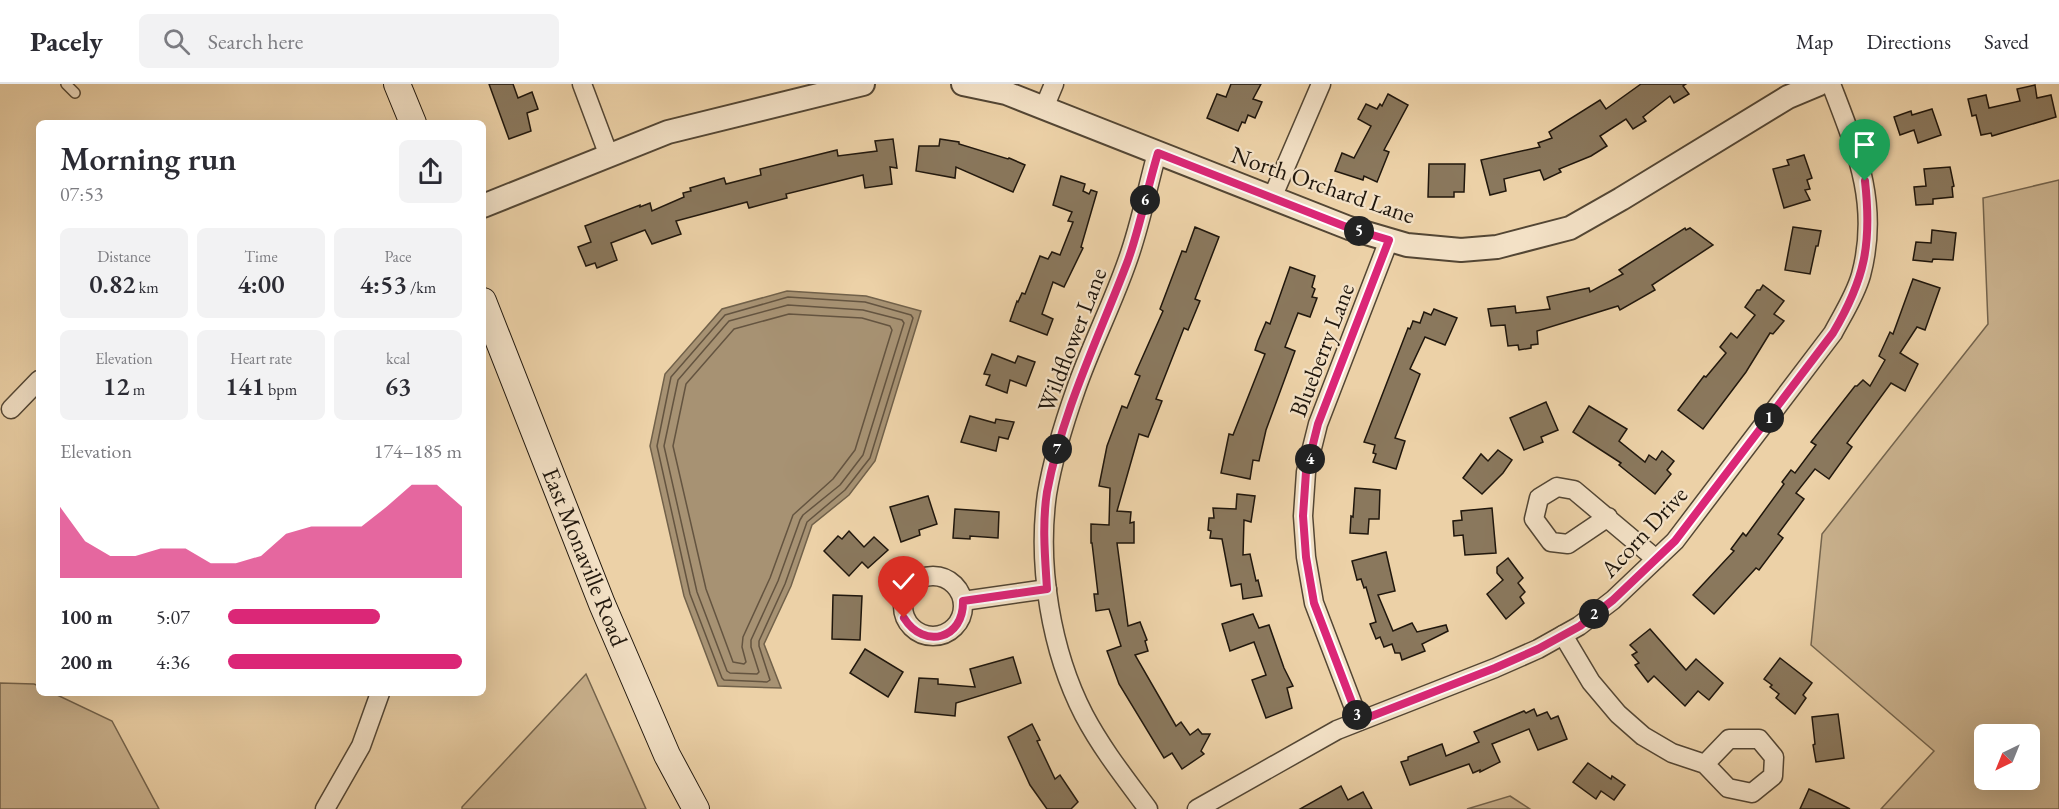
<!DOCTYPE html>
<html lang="en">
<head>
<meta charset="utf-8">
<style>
	:root { --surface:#fff; --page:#f2f2f3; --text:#2b2b33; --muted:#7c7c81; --line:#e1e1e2; --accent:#db2777 }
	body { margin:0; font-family:"EB Garamond",serif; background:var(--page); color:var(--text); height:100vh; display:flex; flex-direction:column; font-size:22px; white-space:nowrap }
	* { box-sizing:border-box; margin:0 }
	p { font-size:20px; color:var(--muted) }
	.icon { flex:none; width:33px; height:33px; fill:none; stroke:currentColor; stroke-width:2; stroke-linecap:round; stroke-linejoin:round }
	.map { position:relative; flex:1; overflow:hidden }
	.panel { position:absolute; left:36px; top:36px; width:450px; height:576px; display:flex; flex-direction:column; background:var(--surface); border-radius:9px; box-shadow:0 6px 24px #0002 }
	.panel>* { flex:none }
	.needle { width:39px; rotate:223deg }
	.buttons { position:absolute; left:1974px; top:640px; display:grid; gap:12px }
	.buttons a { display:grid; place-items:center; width:66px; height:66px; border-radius:9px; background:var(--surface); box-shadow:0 6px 24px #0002; font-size:30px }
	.pin { position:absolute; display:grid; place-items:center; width:51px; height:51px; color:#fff; margin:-62px -26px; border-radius:50% 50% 50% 0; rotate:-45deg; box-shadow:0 0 6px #0007 }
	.pin .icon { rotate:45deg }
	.km { position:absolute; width:30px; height:30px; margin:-15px; border-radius:50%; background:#222; color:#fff; font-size:16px; line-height:30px; text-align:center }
	.round { display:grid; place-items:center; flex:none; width:63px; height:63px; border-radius:9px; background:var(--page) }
	.summary { display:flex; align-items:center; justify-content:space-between; height:102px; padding:0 24px }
	h1 { font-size:33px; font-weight:600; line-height:45px }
	.figures { display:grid; grid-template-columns:repeat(3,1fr); gap:9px; height:102px; padding:6px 24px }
	.figures div { display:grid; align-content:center; border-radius:9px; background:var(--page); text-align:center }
	.figures b { font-size:26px; font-weight:600 }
	.figures small { font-size:16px; font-weight:400 }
	.figures p { font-size:16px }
	.chart { height:168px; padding:12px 24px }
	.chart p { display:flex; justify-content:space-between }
	.chart svg { width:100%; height:108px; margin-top:6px; fill:var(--accent); opacity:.7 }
	ul { padding:0 24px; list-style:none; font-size:20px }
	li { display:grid; grid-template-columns:96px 72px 1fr; align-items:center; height:45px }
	li i { height:15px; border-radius:8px; background:var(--accent) }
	header { display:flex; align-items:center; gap:36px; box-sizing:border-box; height:84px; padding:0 30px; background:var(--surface); border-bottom:2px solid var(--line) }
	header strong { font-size:28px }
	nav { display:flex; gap:33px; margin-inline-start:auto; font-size:21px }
	.search { width:420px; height:54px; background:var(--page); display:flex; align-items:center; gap:15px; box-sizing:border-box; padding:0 21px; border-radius:9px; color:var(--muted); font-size:22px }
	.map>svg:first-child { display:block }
</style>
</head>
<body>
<header>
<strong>Pacely</strong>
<div class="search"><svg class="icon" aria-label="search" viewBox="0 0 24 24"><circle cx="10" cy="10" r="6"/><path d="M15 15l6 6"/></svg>Search here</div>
<nav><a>Map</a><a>Directions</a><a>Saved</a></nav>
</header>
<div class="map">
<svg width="2059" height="725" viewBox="0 0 2059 725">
	<rect width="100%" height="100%" fill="#ecd1a7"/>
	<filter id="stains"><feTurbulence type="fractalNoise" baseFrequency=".00333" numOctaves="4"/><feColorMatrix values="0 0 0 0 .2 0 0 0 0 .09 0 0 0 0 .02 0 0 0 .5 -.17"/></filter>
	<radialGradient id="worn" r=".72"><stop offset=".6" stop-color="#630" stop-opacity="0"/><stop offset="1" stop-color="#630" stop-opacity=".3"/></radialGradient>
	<!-- green -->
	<g fill="#c9b18d" stroke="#74644d" stroke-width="1.5" fill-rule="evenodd">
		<path d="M2059 96V725H1881L1934 667 1811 561 1822 450 1988 240 1983 114ZM1984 651H2030V696H1984Z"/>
		<path d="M586 590 646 725H462V723Z"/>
		<path d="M0 599 34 600 39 602V609H53L112 637 159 725H0Z"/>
		<path d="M1510 712 1530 725H1467Z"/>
	</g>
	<!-- water -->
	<path fill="#a79273" stroke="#71614a" stroke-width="1.5" d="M787 207 866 212 921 227 875 377 849 411 812 441 791 502 764 560 781 604 718 602 684 512 650 362 665 290 722 225Z"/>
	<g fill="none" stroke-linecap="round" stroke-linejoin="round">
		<!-- shore -->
		<g stroke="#645440" stroke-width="1.5">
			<path d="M788 213 865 218 911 231 913 234 870 374 845 406 807 438 785 500 759 557V562L770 596 767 598 724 596 722 594 690 510 657 362 671 293 725 231Z"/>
			<path d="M788 221 863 226 902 236 904 239 863 371 840 401 803 431 800 436 778 497 751 556V563L759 588 757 590 730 589 727 587 697 508 664 362 678 296 729 237Z"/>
			<path d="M789 230 862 234 890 242 892 246 855 366 833 395 793 431 770 494 743 553 742 563 746 578 744 580 733 578 706 505 673 362 686 300 734 245Z"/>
		</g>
	</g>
	<!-- building -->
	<g fill="#8a785d" stroke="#20170d" stroke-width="1.5">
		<path d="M489 0H513L518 14 532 8 538 25 527 29 531 47 509 55Z"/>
		<path d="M1231 0H1261L1253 15 1262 18 1255 34 1248 31 1245 39 1242 38 1238 47 1207 34 1217 10 1226 13Z"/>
		<path d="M1641 0H1686L1683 2 1689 10 1674 19 1670 12 1643 33 1646 37 1633 45 1626 35 1600 52 1607 62 1591 72 1559 85 1561 88 1544 96 1540 86 1504 95 1506 107 1490 111 1481 76 1540 63 1538 59 1552 54 1549 48 1600 16 1606 25Z"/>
		<path d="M2035 1 2037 14 2051 11 2056 33 1992 52 1991 49 1981 51 1976 31 1972 32 1968 15 1986 11 1989 24 2020 17 2017 5Z"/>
		<path d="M1388 10 1408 21 1384 66 1389 68 1377 98 1364 92 1363 96 1335 87 1342 69 1354 74 1371 42 1358 35 1366 20 1377 25 1380 20 1382 22Z"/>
		<path d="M1932 25 1941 51 1918 59 1914 46 1900 51 1894 33 1911 27 1912 31Z"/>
		<path d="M893 55 897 84 890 83 892 100 865 104 863 91 786 110 787 114 749 124 747 118 676 137 681 150 652 160 645 146 611 159 617 176 597 184 595 179 586 182 578 163 591 158 585 142 640 121V123L650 119 652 127 684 113 683 109 691 107 690 104 724 94 726 100 761 91 760 85 837 66 838 72 877 67 875 57Z"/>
		<path d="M940 55 959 58V60L1008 75 1009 74 1025 81 1013 108 956 83 955 94 916 87 919 62H939Z"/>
		<path d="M1804 71 1812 94 1807 96 1810 105 1805 106 1810 116 1784 124 1773 85 1789 81 1787 76Z"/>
		<path d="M1429 80H1465L1464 108H1454V113H1428Z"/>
		<path d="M1950 83 1954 102 1952 103 1953 113 1933 115V120L1916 121 1914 103 1926 102 1924 85Z"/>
		<path d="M1061 92 1085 100 1083 107 1089 110 1091 106 1097 108 1081 163 1083 164 1064 203 1053 198 1042 230 1053 235 1047 251 1010 237 1017 217 1018 218 1022 209 1025 210 1040 172 1048 175 1052 168 1060 171 1073 138 1068 137 1072 128 1053 121Z"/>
		<path d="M1195 143 1219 153 1195 215 1200 217 1188 246 1184 244 1156 315 1162 317 1148 353 1139 350 1117 427 1131 428 1130 439 1134 438V459H1117L1128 542 1140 538 1147 556 1145 557 1148 567 1135 571 1176 642 1181 638 1190 651 1198 645 1202 650H1210L1201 667 1204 670 1182 685 1172 669 1164 674 1119 600 1107 567 1121 562 1109 525 1096 527 1094 510H1098L1092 459H1091V440L1109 441 1110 404 1099 402 1107 362 1122 322 1127 324 1140 292 1135 290 1163 227 1160 225 1182 167 1186 168Z"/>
		<path d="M1793 143 1821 147 1818 162H1816L1810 190 1785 186Z"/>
		<path d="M1685 144 1686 146 1690 144 1713 161 1652 201 1655 206 1620 226 1618 222 1537 247 1538 260 1531 261V264L1519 266 1518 261 1508 262 1505 241 1491 242 1488 225 1515 222 1516 229 1550 225 1547 213 1589 204 1590 208 1623 190 1619 186Z"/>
		<path d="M1932 146 1956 149 1953 176 1933 175 1932 178 1913 176 1916 158 1931 159Z"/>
		<path d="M1290 183 1315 192 1312 203 1315 205 1312 213 1317 214 1310 233 1298 229 1285 263 1295 267 1266 346 1259 377 1253 376 1250 395 1221 389 1229 350 1233 351 1265 270 1255 266 1258 257 1266 238 1270 240Z"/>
		<path d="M1913 195 1940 204 1925 246 1917 243 1900 269 1918 280 1905 307 1891 299 1847 359 1852 363 1829 395 1815 385 1796 409 1804 415 1778 450 1783 454 1759 486 1756 484 1714 530 1693 511 1734 467 1731 465 1743 449 1746 452 1784 400 1782 398 1791 386 1795 389 1816 361 1811 358 1855 302H1857L1863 296 1870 302 1885 276 1879 272 1890 248 1893 250Z"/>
		<path d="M1763 201 1784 217 1774 230 1784 237 1773 250 1770 249 1746 288 1703 345 1678 326 1704 292 1706 293 1726 269 1720 263 1731 249 1737 254 1755 231 1745 223 1757 206H1760Z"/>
		<path d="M1434 225 1457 234 1445 261 1425 253 1410 285 1420 290 1395 354 1405 357 1396 385 1373 378 1376 370 1373 369 1375 361 1364 358 1408 244 1410 245 1413 237 1420 239 1424 228 1431 231Z"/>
		<path d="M992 270 1015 279 1018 272 1035 278 1026 302 1010 296 1007 309 986 301 990 291 984 290Z"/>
		<path d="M1546 318 1558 346 1541 353 1543 358 1524 366 1510 334Z"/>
		<path d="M1589 322 1627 345 1619 357 1645 378 1649 371 1656 376 1662 367 1674 377 1667 386 1671 390 1655 410 1619 381 1621 379 1573 348Z"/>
		<path d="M970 332 995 339 996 335 1014 338 1008 355 999 353 996 367 961 358Z"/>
		<path d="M1498 366 1512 376 1503 389 1482 410 1463 394 1481 370 1488 377Z"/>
		<path d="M1355 404 1380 406 1379 435H1369L1368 450 1350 449 1351 432 1353 433Z"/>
		<path d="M1237 410 1255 412 1251 438 1244 436 1243 471 1250 470 1256 497 1258 496 1262 512 1243 515 1241 500 1231 502 1222 455 1210 454 1211 447 1208 446 1209 434H1214L1213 424 1236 425Z"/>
		<path d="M928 412 937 440 919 446 920 451 901 458 890 423Z"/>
		<path d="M1492 424 1496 469 1465 471 1463 451 1454 452 1453 437 1462 436 1461 427Z"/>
		<path d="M955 425 999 428 998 454 970 452V455L953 454Z"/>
		<path d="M849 447 864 463 874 453 888 466 868 484 862 478 849 492 824 467 838 452 842 455Z"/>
		<path d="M1386 468 1395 507 1378 511 1393 547 1412 539 1417 548 1446 541 1448 547 1422 560 1425 567 1402 576 1400 569H1395L1392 560 1384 563 1380 553 1376 555 1370 540 1376 538 1366 503 1364 504 1361 495 1357 496 1352 477Z"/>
		<path d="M1508 474 1523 494 1518 499 1525 508 1520 513 1524 519 1506 535 1487 510 1503 496 1497 489V483Z"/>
		<path d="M833 511 862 512 860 556 832 555Z"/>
		<path d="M1253 530 1259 544 1269 541 1284 584 1293 602 1287 604 1292 624 1266 634 1252 596 1266 591 1254 558 1230 567 1222 540Z"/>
		<path d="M1650 545 1686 586 1696 575 1723 599 1709 616 1698 607 1685 622 1654 592 1648 598 1635 581 1639 579 1632 571 1637 568 1630 561Z"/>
		<path d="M865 565 903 588 888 613 850 589Z"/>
		<path d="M1013 573 1021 599 956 619 955 632 915 628 919 594 938 595V600L975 603 970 585Z"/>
		<path d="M1780 574 1812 599 1803 611 1806 614 1795 630 1776 614 1779 610 1770 603 1772 601 1764 595Z"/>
		<path d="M1534 625 1537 632 1547 628 1551 635 1558 632 1567 655 1538 666 1529 645 1492 660 1500 678 1480 688V686L1473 689 1469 680 1410 701 1401 678 1408 676V673L1442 660 1446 672 1479 658 1474 648 1524 627 1526 629Z"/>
		<path d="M1838 630 1844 674 1816 678 1813 661 1815 660 1812 633Z"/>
		<path d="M1032 640 1040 656 1037 657 1055 695 1060 691 1078 718 1071 725H1047L1030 701 1008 653Z"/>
		<path d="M1588 679 1611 695 1612 692 1625 701 1614 716 1601 707 1596 715 1573 698Z"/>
		<path d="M1341 702 1348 716 1363 708 1372 725H1300Z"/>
		<path d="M1809 705 1818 709 1850 725H1800Z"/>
	</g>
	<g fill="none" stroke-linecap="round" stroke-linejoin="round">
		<!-- service casing -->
		<g stroke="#534634" stroke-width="12">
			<path id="service" d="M66 0 75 9"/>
		</g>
		<!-- minor casing -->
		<g stroke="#534634" stroke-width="21">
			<g id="minor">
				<path d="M582 0 609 72"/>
				<path d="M1044 24 1054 0"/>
				<path d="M1272 114 1321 0"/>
				<path d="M11 325 39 296"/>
				<path d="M1608 433 1568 460 1551 458 1534 435 1539 414 1557 403 1574 406 1656 475"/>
				<circle cx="933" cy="522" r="30"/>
				<path d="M963 517 1047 505"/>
				<path d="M1563 551 1591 598 1618 630 1643 652 1672 669 1705 680 1728 704 1752 709 1773 692 1774 673 1759 655H1729L1705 680"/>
				<path d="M1359 637 1314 519 1306 473 1303 432 1306 388 1318 340 1389 156"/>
				<path d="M325 725 361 662 380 609"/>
				<path d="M1148 725C1125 694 1102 665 1084 631 1051 567 1037 482 1047 410 1053 374 1064 339 1076 305 1091 262 1112 221 1127 178 1140 143 1147 105 1157 69"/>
				<path d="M1197 725 1337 646 1495 584 1538 565 1579 542 1613 516 1675 457 1833 249C1843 230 1855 212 1861 191 1880 120 1856 65 1831 0"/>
			</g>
		</g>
		<!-- tertiary casing -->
		<g stroke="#534634" stroke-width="26">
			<g id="tertiary">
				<path d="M963 0 1006 9 1349 144 1407 161 1461 166 1497 163 1570 144 1621 115 1788 13 1819 0"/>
				<path d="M483 122 668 48 863 0"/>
			</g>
		</g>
		<!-- secondary casing -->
		<g stroke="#20170d" stroke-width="28">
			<g id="secondary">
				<path d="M397 0 413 39"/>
				<path d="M483 217 602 520 667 671 696 725"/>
			</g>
		</g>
		<!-- service -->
		<use href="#service" stroke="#f3e1c6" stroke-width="9"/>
		<!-- minor -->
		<use href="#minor" stroke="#f3e1c6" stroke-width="18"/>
		<!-- tertiary -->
		<use href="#tertiary" stroke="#f3e1c6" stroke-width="22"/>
		<!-- secondary -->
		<use href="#secondary" stroke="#f3e1c6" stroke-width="26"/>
	</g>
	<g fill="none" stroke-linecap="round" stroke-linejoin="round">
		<!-- route casing -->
		<g stroke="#fff" stroke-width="12">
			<path id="route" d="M904 534C924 566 964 555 963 517L1047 505C1045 473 1042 440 1047 408 1062 328 1098 255 1127 179 1140 144 1147 105 1158 69L1349 144 1389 156 1318 340 1306 388 1303 432 1306 473 1314 519 1359 637 1495 584 1538 565 1580 542 1613 516 1675 457 1833 249C1865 195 1872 160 1865 97"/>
		</g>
		<!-- route -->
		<use href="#route" stroke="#db2777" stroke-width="8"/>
	</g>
	<g text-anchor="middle" stroke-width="4.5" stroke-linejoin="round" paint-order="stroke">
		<!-- street labels -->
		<g font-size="24" fill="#20170d" stroke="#f3e1c6">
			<text transform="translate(1323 101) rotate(19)" y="8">North Orchard Lane</text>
			<text transform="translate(1072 256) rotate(-69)" y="8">Wildflower Lane</text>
			<text transform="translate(1322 266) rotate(-69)" y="8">Blueberry Lane</text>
			<text transform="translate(1644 448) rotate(-47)" y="8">Acorn Drive</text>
			<text transform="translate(585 473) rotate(68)" y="8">East Monaville Road</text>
		</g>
	</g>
	<rect width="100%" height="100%" filter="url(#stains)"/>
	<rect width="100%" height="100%" fill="url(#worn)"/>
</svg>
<div class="buttons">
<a><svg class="needle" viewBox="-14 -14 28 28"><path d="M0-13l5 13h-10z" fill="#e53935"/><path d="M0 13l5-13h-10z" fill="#7c7c81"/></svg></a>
</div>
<div class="pin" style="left:1865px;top:97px;background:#1e9e55"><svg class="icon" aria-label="arrive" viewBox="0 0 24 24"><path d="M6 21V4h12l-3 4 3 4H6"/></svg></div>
<div class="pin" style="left:904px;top:534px;background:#d93025"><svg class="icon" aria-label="check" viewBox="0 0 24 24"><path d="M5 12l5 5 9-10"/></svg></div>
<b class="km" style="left:1769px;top:334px">1</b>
<b class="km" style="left:1594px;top:530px">2</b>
<b class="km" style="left:1357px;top:631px">3</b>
<b class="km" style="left:1310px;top:375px">4</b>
<b class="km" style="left:1359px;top:147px">5</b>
<b class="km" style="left:1145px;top:116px">6</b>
<b class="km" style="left:1057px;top:365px">7</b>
<section class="panel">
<div class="summary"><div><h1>Morning run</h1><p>07:53</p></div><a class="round"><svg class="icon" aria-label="share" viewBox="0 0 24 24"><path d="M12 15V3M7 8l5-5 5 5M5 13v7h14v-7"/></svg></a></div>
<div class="figures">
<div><p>Distance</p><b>0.82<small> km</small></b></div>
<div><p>Time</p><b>4:00</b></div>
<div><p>Pace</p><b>4:53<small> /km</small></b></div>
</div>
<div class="figures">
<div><p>Elevation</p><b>12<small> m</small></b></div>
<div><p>Heart rate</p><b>141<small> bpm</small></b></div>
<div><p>kcal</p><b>63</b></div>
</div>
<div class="chart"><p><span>Elevation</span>174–185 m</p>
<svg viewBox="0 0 160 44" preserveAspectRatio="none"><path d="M0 44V15L10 29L20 35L30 35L40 32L50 32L60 38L70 38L80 35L90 26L100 23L110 23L120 23L130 15L140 6L150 6L160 15V44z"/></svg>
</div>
<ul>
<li><b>100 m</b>5:07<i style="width:65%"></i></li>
<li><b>200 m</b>4:36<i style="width:100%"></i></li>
</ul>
</section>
</div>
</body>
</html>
